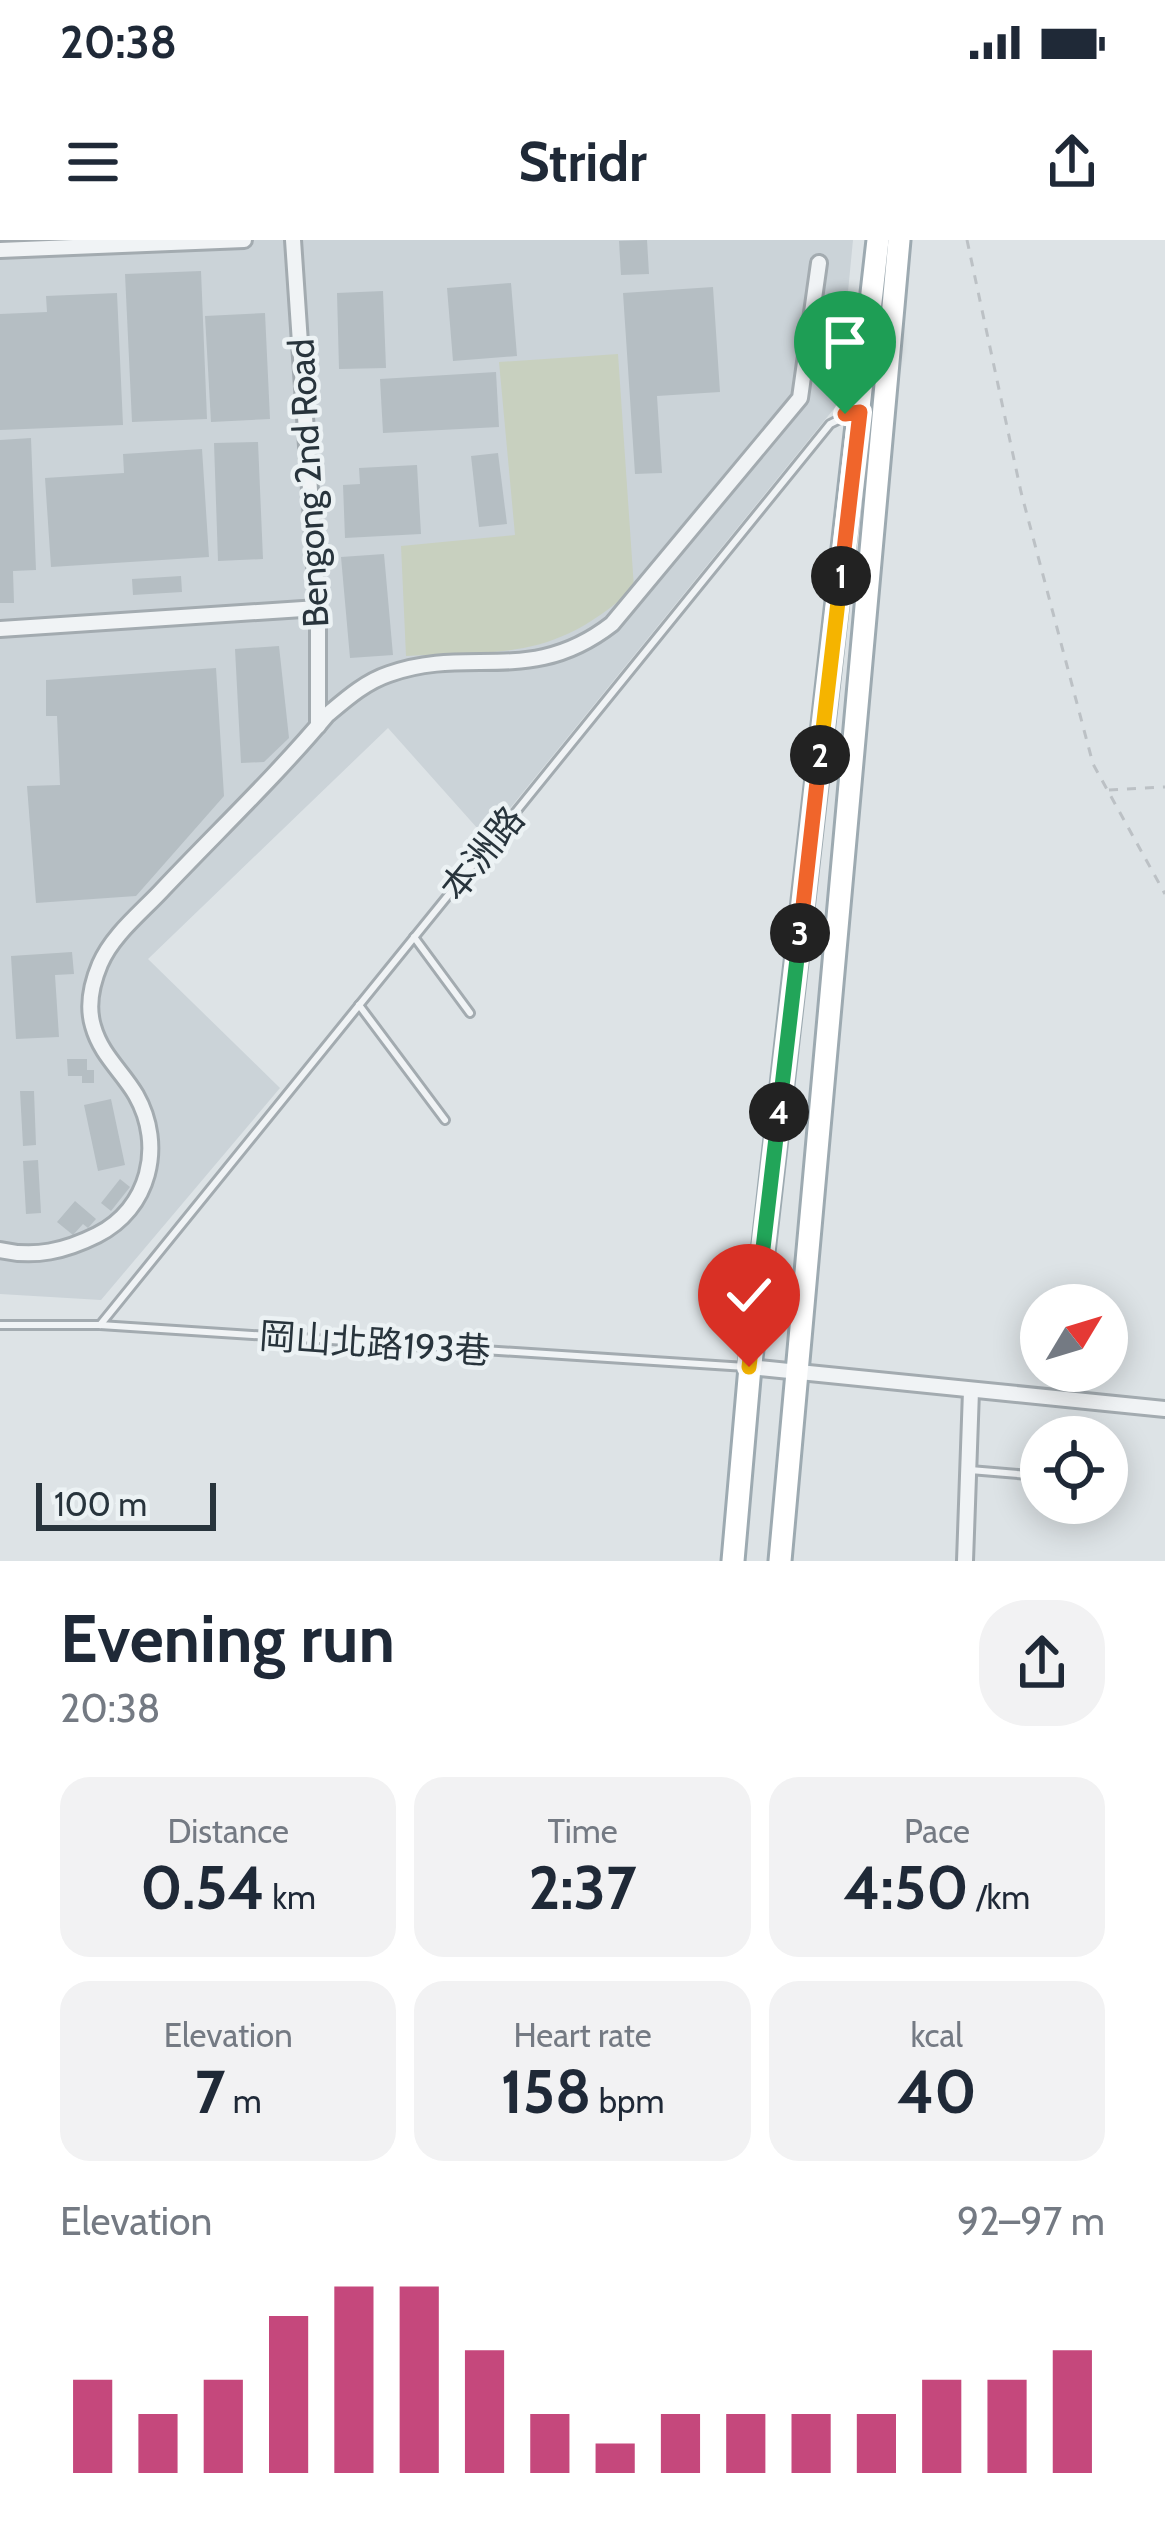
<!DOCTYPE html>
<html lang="en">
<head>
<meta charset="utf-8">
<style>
	:root { --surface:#fff; --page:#f2f2f3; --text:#1f2937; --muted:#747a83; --accent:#c5487c }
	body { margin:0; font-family:Cabin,"Noto Sans TC",sans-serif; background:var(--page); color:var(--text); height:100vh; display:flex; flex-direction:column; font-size:45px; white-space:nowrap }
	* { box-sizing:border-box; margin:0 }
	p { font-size:39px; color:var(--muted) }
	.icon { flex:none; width:66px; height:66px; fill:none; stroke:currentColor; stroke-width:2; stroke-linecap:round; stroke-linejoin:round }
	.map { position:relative; height:1321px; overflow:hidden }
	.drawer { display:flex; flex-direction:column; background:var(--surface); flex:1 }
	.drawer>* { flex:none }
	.needle { width:78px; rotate:52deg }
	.tools { position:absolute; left:1020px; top:1044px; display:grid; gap:24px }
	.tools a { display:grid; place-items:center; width:108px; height:108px; border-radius:50%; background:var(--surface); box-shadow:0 6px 30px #0003; font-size:60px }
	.scale { position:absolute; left:36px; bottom:30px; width:180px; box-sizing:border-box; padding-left:12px; border:6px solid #28343c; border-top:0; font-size:33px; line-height:42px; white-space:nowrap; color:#28343c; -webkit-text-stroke:9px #ecf2f4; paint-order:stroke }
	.pin { position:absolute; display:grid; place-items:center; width:102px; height:102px; color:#fff; margin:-123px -51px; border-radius:50% 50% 50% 0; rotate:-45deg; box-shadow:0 0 12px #0007 }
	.pin .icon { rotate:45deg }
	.km { position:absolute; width:60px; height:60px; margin:-30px; border-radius:50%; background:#222; color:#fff; font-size:33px; line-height:60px; text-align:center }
	.round { display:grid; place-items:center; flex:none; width:126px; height:126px; border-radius:48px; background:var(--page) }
	.headline { display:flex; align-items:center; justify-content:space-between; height:204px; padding:0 60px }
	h1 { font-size:66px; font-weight:700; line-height:90px }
	.metrics { display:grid; grid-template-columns:repeat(3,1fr); gap:18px; height:204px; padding:12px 60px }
	.metrics div { display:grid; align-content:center; border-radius:30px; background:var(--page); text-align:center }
	.metrics b { font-size:60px; font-weight:700 }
	.metrics small { font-size:33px; font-weight:400 }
	.metrics p { font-size:33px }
	.chart { height:336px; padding:24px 60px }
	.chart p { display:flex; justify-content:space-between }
	.chart svg { width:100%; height:216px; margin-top:12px; stroke:var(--accent); stroke-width:6 }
	.status { display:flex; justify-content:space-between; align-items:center; height:84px; padding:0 60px; background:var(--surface); direction:ltr }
	.status svg { height:33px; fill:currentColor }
	header { display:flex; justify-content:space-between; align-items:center; height:156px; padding:0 60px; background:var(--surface); font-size:54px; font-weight:700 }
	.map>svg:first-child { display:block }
</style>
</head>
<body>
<div class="status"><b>20:38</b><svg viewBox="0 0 49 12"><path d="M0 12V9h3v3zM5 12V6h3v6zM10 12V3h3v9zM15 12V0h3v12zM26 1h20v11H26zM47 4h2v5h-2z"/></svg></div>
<header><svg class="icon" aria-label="menu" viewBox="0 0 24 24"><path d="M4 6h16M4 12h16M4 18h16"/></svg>Stridr<svg class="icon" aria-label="share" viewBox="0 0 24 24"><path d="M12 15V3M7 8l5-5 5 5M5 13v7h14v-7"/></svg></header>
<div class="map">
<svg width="1165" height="1321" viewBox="0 0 1165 1321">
	<rect width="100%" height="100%" fill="#dde3e6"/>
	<!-- built -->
	<path fill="#cbd3d8" d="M0 0H853L837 165 486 598 388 488 148 719 280 848 101 1060 0 1054Z"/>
	<!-- green -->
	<path fill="#c8d0bf" d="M618 114 634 348C554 420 507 411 406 416L401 306 515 295 499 122Z"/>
	<!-- building -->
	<g fill="#b5bec3">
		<path d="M647 0 649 34 621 35 619 1Z"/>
		<path d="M201 31 207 179 132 182 125 34Z"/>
		<path d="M511 43 517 116 453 121 447 48Z"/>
		<path d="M713 47 720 152 657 156 662 233 635 234 623 53Z"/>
		<path d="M383 51 386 128 339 129 337 53Z"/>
		<path d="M117 53 123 185 0 190V74L47 72 46 56Z"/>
		<path d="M265 73 270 179 211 182 205 76Z"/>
		<path d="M496 132 499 187 383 193 380 139Z"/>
		<path d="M31 198 36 330 13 331 14 363H0V200Z"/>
		<path d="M258 202 263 319 218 321 214 203Z"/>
		<path d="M202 209 209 317 51 327 45 238 124 233 123 214Z"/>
		<path d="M498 213 507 284 479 287 471 216Z"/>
		<path d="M417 225 421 294 345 298 343 245 360 244 359 228Z"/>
		<path d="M384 314 393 415 350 418 341 317Z"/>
		<path d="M181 336 182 352 133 355 132 339Z"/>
		<path d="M279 406 289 498 264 522 241 523 235 409Z"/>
		<path d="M216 428 224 556 136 656 36 663 27 546 60 545 57 476H46V440Z"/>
		<path d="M72 712 74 734 55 735 59 797 16 799 11 716Z"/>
		<path d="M67 819H87V830H94V843H82V836H68Z"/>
		<path d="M20 851H34L36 905 23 906Z"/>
		<path d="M111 859 125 925 98 931 84 865Z"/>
		<path d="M38 920 41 973 26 974 23 921Z"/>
		<path d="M120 939 130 947 111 971 101 963Z"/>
		<path d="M75 961 96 979 88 988 83 984 73 995 57 982Z"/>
	</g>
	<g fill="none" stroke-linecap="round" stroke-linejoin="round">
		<!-- service casing -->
		<g stroke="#a3abb0" stroke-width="12">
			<g id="service">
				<path d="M414 697 470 773"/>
				<path d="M359 765 445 880"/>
				<path d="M0 1085H100L746 1127"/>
				<path d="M100 1085 830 184 852 173"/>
				<path d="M970 1230 1041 1236"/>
			</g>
		</g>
		<!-- minor casing -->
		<g stroke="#a3abb0" stroke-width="20">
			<g id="minor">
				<path d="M293 0 318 368V486"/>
				<path d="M0 10 244 0"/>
				<path d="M0 389 318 368"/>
				<path d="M0 1010C35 1018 65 1011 97 995 149 969 165 906 136 855 122 831 101 815 93 786 87 766 92 743 100 724 113 694 142 672 164 648 218 591 276 536 327 475 346 459 365 442 389 434 470 405 531 447 612 384L800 158 819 23"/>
				<path d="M750 1127 1165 1169"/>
				<path d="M965 1321 971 1151"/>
			</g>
		</g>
		<!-- primary casing -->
		<g stroke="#9daab1" stroke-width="27">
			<g id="primary">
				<path d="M733 1321 750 1127 878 0"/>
				<path d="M780 1321 899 0"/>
			</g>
		</g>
		<!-- path -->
		<g stroke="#bcc1c5" stroke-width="3" stroke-dasharray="9 9" stroke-linecap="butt">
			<path d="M967 0 1021 252 1093 524 1165 654"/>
			<path d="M1109 550 1165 547"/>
		</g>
		<!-- service -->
		<use href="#service" stroke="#f0f3f5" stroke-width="6"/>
		<!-- minor -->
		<use href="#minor" stroke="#f0f3f5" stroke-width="14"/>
		<!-- primary -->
		<use href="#primary" stroke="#fff" stroke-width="21"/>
	</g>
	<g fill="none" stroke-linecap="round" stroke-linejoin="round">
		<!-- split-1 casing -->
		<g stroke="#fff" stroke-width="24">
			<path id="split-1" d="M841 336 860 172 845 174"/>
		</g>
		<!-- split-2 casing -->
		<g stroke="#fff" stroke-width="24">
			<path id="split-2" d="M820 515 841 336"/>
		</g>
		<!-- split-3 casing -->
		<g stroke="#fff" stroke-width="24">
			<path id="split-3" d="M800 693 820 515"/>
		</g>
		<!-- split-4 casing -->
		<g stroke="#fff" stroke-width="24">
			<path id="split-4" d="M779 872 800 693"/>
		</g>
		<!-- split-5 casing -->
		<g stroke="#fff" stroke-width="24">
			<path id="split-5" d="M758 1051 779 872"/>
		</g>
		<!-- split-6 casing -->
		<g stroke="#fff" stroke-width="24">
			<path id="split-6" d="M749 1127 758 1051"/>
		</g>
		<!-- split-1 -->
		<use href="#split-1" stroke="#f0652b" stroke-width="15"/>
		<!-- split-2 -->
		<use href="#split-2" stroke="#f5b400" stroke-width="15"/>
		<!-- split-3 -->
		<use href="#split-3" stroke="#f0652b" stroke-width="15"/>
		<!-- split-4 -->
		<use href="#split-4" stroke="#22a559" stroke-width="15"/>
		<!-- split-5 -->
		<use href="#split-5" stroke="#22a559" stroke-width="15"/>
		<!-- split-6 -->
		<use href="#split-6" stroke="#f5b400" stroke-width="15"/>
	</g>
	<g text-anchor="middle" stroke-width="9" stroke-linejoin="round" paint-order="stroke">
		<!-- street labels -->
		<g font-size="36" fill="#28343c" stroke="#ecf2f4">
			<text transform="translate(308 243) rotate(-93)" y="13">Bengong 2nd Road</text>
			<text transform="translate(482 613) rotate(-51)" y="13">本洲路</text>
			<text transform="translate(375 1103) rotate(4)" y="13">岡山北路193巷</text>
		</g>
	</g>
</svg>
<div class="tools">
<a><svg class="needle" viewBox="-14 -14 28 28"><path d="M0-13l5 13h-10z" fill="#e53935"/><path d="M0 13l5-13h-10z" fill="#747a83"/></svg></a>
<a><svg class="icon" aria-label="locate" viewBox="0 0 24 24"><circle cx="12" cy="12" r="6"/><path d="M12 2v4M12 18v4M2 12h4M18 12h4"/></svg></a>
</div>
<div class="scale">100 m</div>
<div class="pin" style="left:845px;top:174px;background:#1e9e55"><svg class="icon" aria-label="arrive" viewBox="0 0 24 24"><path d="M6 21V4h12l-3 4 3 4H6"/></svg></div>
<div class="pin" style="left:749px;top:1127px;background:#d93025"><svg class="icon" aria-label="check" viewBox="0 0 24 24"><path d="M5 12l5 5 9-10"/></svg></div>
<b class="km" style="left:841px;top:336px">1</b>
<b class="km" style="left:820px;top:515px">2</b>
<b class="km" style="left:800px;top:693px">3</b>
<b class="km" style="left:779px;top:872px">4</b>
</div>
<section class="drawer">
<div class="headline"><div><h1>Evening run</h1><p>20:38</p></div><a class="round"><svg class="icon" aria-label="share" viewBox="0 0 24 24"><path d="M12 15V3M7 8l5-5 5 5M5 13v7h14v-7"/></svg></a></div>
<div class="metrics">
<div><p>Distance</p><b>0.54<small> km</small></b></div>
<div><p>Time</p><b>2:37</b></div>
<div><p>Pace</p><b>4:50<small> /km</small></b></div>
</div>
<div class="metrics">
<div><p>Elevation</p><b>7<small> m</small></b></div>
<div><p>Heart rate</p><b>158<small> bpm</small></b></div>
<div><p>kcal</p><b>40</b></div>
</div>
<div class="chart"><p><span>Elevation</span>92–97 m</p>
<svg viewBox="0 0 160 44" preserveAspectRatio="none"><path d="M5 44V25M15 44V32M25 44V25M35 44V12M45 44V6M55 44V6M65 44V19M75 44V32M85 44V38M95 44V32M105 44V32M115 44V32M125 44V32M135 44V25M145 44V25M155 44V19"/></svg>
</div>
</section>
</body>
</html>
